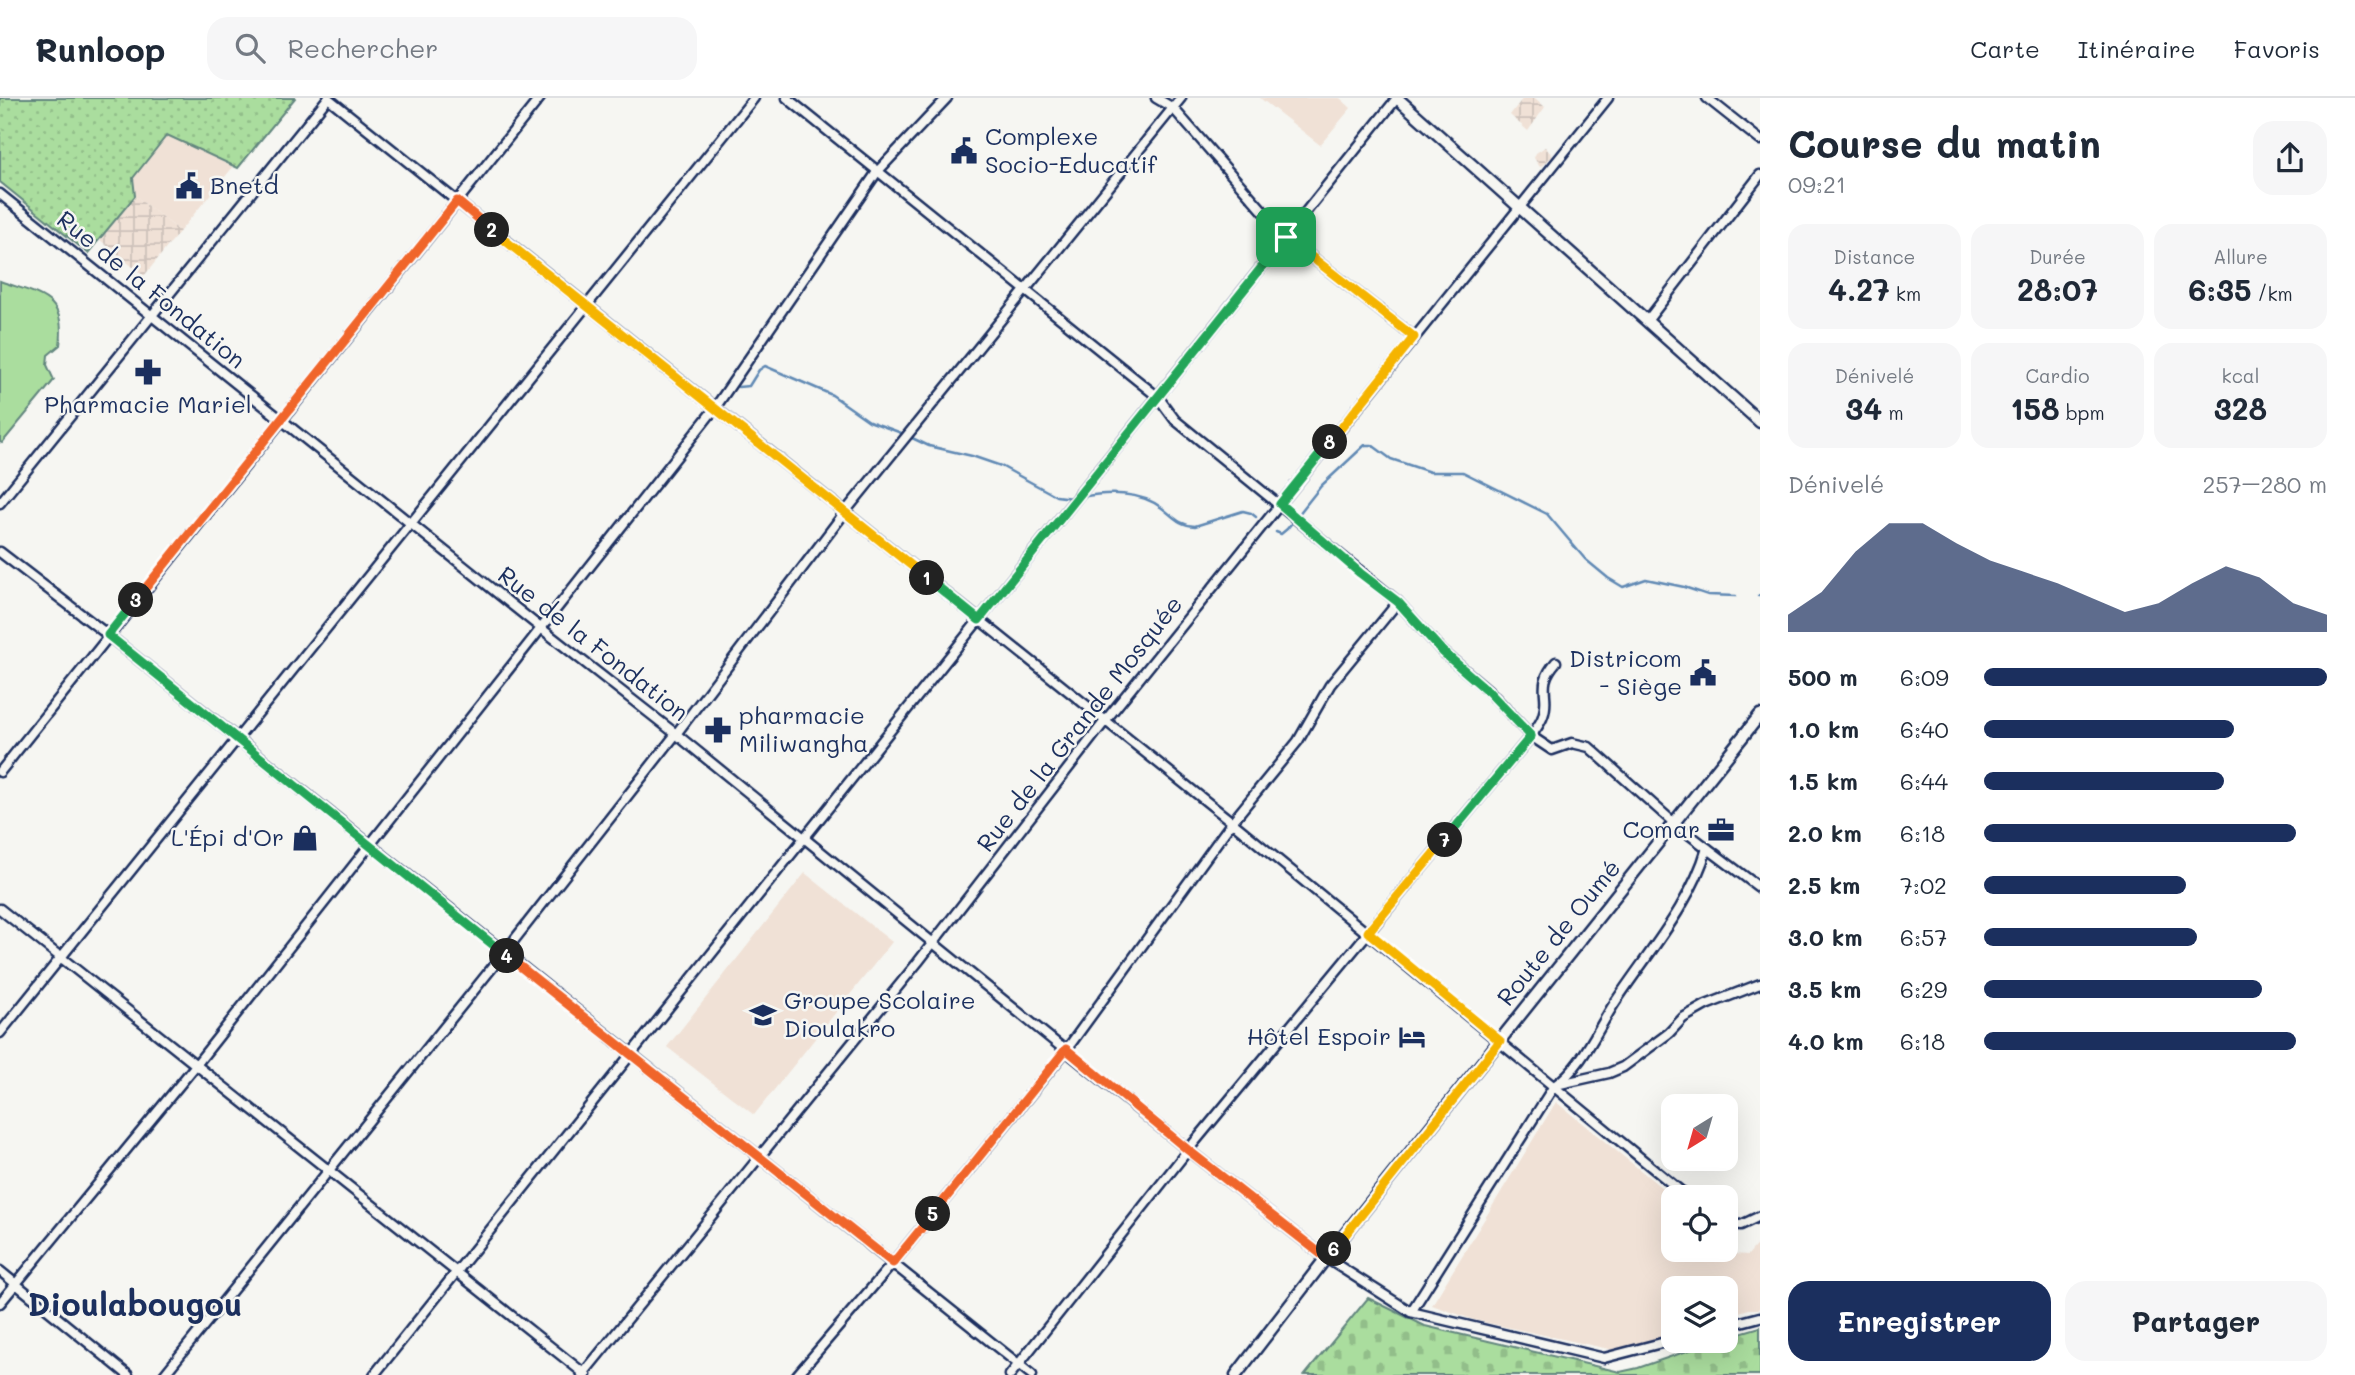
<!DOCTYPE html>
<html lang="fr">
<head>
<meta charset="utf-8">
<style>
	:root { --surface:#fff; --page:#f6f6f7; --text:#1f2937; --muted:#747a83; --line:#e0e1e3; --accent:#1b2f5e }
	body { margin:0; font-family:Mali,sans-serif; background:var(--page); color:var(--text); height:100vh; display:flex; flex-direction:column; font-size:26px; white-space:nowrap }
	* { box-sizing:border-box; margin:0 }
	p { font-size:23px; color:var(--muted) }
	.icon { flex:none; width:38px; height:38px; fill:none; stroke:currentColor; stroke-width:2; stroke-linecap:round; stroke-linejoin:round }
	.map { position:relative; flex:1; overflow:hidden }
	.panel { display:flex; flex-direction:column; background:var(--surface); width:595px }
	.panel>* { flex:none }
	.needle { width:46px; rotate:217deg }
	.fabs { position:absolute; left:1661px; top:996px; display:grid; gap:14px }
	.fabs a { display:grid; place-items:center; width:77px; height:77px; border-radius:14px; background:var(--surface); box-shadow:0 7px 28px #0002; font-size:35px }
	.pin { position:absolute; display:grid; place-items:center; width:60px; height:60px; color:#fff; margin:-30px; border-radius:14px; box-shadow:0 4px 10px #0006 }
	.km { position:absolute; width:35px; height:35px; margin:-18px; border-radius:50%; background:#222; color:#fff; font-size:19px; line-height:35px; text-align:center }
	.round { display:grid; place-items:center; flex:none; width:74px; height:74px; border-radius:21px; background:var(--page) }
	.overview { display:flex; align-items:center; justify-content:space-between; height:119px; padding:0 28px }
	h1 { font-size:38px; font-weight:800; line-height:52px }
	.stats { display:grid; grid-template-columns:repeat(3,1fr); gap:10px; height:119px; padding:7px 28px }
	.stats div { display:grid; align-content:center; border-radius:18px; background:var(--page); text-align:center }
	.stats b { font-size:30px; font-weight:800 }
	.stats small { font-size:19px; font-weight:400 }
	.stats p { font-size:19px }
	.chart { height:196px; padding:14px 28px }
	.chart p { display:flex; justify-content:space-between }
	.chart svg { width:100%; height:126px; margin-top:7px; fill:var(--accent); opacity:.7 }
	.button { display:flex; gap:14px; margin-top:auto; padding:14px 28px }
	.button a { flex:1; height:80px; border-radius:21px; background:var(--accent); color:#fff; font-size:28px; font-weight:800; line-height:80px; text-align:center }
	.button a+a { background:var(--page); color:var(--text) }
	ul { padding:0 28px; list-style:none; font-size:23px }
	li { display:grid; grid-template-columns:112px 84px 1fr; align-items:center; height:52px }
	li i { height:18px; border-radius:9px; background:var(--accent) }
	header { display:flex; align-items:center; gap:42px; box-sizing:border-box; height:98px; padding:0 35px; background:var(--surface); border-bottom:2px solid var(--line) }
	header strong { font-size:33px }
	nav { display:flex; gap:38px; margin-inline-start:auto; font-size:24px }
	.search { width:490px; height:63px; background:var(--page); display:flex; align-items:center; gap:18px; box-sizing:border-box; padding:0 24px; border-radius:21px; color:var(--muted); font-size:26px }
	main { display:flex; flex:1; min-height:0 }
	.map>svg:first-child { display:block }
</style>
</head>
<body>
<header>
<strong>Runloop</strong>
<div class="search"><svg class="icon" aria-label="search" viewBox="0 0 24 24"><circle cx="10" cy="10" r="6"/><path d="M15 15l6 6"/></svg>Rechercher</div>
<nav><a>Carte</a><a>Itinéraire</a><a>Favoris</a></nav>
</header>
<main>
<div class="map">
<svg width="1760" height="1277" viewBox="0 0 1760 1277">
	<defs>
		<pattern id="industrial-grid" width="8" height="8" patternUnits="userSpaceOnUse" patternTransform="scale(1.75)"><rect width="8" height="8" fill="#f0e1d6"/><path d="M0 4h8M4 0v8" fill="none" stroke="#cdc1ba"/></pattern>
		<pattern id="cemetery-stones" width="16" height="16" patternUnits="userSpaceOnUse" patternTransform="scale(1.75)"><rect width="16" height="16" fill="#aadd9e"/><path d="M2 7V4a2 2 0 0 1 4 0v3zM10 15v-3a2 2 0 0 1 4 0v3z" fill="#92be8a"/></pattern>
		<pattern id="park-dots" width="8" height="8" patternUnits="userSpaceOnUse" patternTransform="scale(1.75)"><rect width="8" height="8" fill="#aadd9e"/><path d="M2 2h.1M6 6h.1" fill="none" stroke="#92be8a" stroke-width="1.8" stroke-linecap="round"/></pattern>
	</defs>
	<rect width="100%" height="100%" fill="#f6f6f2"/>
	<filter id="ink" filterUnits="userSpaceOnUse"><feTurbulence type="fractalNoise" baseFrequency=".0143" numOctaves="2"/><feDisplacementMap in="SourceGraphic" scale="14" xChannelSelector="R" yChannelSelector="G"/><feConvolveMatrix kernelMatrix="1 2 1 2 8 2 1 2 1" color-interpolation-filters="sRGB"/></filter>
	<g filter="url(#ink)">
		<!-- built -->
		<g fill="#f0e1d6">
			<path d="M1260 0H1340L1351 10 1320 47Z"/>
			<path d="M167 36 233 69 180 133 135 98 133 80Z"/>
			<path d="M805 775 892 844 754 1017 667 949Z"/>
			<path d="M1556 1004 1666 1093 1662 1098 1673 1106V1152H1726V1149L1734 1156 1748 1157 1760 1143V1211H1749L1726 1218V1190H1673V1235L1618 1253 1474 1222 1432 1207Z"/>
		</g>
		<!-- industrial -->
		<g fill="url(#industrial-grid)">
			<path d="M1523 0H1535L1545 9 1528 33 1510 17Z"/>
			<path d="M1545 49 1553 58 1540 69 1534 60 1536 55Z"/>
			<path d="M135 98 180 133 144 178 100 142Z"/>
		</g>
		<!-- grass -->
		<path fill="#aadd9e" stroke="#62867e" stroke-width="2" d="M0 183C38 197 67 197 60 247L48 257 47 267 54 282 2 345 0 344Z"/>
		<!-- cemetery -->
		<path fill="url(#cemetery-stones)" stroke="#62867e" stroke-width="2" d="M1368 1200 1425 1228 1620 1274 1638 1270 1716 1243 1726 1242V1239L1760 1229V1277H1305Z"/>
		<!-- park -->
		<path fill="url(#park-dots)" stroke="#62867e" stroke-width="2" d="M0 0H295L238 70 167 37 133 80 135 98 88 155 0 84Z"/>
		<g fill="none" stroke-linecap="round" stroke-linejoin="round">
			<!-- stream -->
			<g stroke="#6089b4" stroke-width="2.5">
				<path d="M738 289 749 288 759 272 765 268 832 297 869 323 904 336"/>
				<path d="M910 339 929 348 972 358 1001 368 1056 398 1072 400"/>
				<path d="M1082 399C1107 394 1140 393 1162 410 1174 419 1179 427 1195 428L1243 413 1251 415 1256 419"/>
				<path d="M1276 434 1281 436 1287 431 1321 388 1365 347H1372L1391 361 1430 374H1463L1547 416 1585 461 1608 480 1623 489 1646 481 1684 489 1708 497 1736 498"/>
				<path d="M1758 498 1760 497"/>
			</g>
			<!-- minor casing -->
			<g stroke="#1b2f5e" stroke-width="13">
				<g id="minor">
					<path d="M328 0 1232 724 1688 1099"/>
					<path d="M787 0 1158 299 1175 322 1398 504 1443 554 1488 592 1531 638 1552 652 1572 645 1589 649 1674 725 1760 790"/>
					<path d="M1156 0 1173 10 1286 139 1414 239"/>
					<path d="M1707 0 1760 42"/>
					<path d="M0 96 542 531 676 636 1188 1052 1326 1160 1411 1214 1604 1260 1673 1242"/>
					<path d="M1647 223 1760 77"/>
					<path d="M0 405 328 0"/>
					<path d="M0 454 108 537 1032 1277"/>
					<path d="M0 674 540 0"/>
					<path d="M0 811 586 1277"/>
					<path d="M0 935 754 0"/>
					<path d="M1560 986 1609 975 1623 969 1669 935 1683 920 1706 907 1760 886"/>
					<path d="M1726 1126 1741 1127 1760 1118"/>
					<path d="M0 1173 128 1277"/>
					<path d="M0 1205 196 967 715 310 877 74 947 0"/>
					<path d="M1411 1214 1554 988C1582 969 1596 934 1614 906 1646 857 1691 807 1707 750"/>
					<path d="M1726 1228 1760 1219"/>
					<path d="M164 1277 504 855 676 636 845 414 1181 0"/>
					<path d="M374 1277 1397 0"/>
					<path d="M582 1277 918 864 1105 623 1608 0"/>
					<path d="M797 1277 893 1165 1067 951 1232 724 1298 643 1330 587 1398 504"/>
					<path d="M1010 1277 1188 1052 1531 638C1535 632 1541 625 1543 618 1551 597 1535 588 1556 564"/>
				</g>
			</g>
			<!-- major casing -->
			<g stroke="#1b2f5e" stroke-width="15">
				<g id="major">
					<path d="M1397 0 1760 324"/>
					<path d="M1236 1277 1326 1160 1760 617"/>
				</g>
			</g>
			<!-- minor -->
			<use href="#minor" stroke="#f6f6f2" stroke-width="8"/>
			<!-- major -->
			<use href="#major" stroke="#f6f6f2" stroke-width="10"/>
		</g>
	</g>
	<g fill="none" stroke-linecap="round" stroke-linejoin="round" filter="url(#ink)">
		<!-- split-1 casing -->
		<g stroke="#fff" stroke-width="14">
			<path id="split-1" d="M927 480 979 522 1286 139"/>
		</g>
		<!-- split-2 casing -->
		<g stroke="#fff" stroke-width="14">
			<path id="split-2" d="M492 132 927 480"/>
		</g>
		<!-- split-3 casing -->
		<g stroke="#fff" stroke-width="14">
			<path id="split-3" d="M136 502 457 103 492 132"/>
		</g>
		<!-- split-4 casing -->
		<g stroke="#fff" stroke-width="14">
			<path id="split-4" d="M136 502 108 537 507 858"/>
		</g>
		<!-- split-5 casing -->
		<g stroke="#fff" stroke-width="14">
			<path id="split-5" d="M507 858 893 1165 933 1116"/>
		</g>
		<!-- split-6 casing -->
		<g stroke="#fff" stroke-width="14">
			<path id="split-6" d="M933 1116 1066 951 1188 1052 1326 1160 1334 1151"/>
		</g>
		<!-- split-7 casing -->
		<g stroke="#fff" stroke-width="14">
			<path id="split-7" d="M1334 1151 1500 943 1368 834 1445 742"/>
		</g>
		<!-- split-8 casing -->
		<g stroke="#fff" stroke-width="14">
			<path id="split-8" d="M1330 344 1280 406 1360 475 1398 504 1443 554 1488 593 1531 638 1445 742"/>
		</g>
		<!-- split-9 casing -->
		<g stroke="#fff" stroke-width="14">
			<path id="split-9" d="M1286 139 1414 239 1330 344"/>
		</g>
		<!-- split-1 -->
		<use href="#split-1" stroke="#22a559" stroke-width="9"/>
		<!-- split-2 -->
		<use href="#split-2" stroke="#f5b400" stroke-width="9"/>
		<!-- split-3 -->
		<use href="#split-3" stroke="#f0652b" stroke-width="9"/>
		<!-- split-4 -->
		<use href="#split-4" stroke="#22a559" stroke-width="9"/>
		<!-- split-5 -->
		<use href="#split-5" stroke="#f0652b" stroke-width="9"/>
		<!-- split-6 -->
		<use href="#split-6" stroke="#f0652b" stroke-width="9"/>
		<!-- split-7 -->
		<use href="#split-7" stroke="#f5b400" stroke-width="9"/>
		<!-- split-8 -->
		<use href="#split-8" stroke="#22a559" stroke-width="9"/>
		<!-- split-9 -->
		<use href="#split-9" stroke="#f5b400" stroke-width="9"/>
	</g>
	<!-- icons -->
	<defs>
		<g id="civic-bare" transform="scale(2.1)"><path d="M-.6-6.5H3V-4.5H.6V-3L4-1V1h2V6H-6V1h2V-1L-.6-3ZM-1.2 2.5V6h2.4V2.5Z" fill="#1b2f5e" stroke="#f6f6f2" stroke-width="2.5" paint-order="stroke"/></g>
		<g id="pharmacy-bare" transform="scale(2.1)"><path d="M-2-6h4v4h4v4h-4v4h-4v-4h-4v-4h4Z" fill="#1b2f5e" stroke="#f6f6f2" stroke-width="2.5" paint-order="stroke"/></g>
		<g id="office-bare" transform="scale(2.1)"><path d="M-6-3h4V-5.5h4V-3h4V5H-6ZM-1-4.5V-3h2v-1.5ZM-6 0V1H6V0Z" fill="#1b2f5e" stroke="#f6f6f2" stroke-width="2.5" paint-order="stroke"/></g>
		<g id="shop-bare" transform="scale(2.1)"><path d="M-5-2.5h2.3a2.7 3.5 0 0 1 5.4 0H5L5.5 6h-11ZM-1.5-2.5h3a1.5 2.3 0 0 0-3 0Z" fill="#1b2f5e" stroke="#f6f6f2" stroke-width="2.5" paint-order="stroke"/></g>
		<g id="school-bare" transform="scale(2.1)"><path d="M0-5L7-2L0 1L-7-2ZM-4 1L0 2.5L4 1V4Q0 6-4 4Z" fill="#1b2f5e" stroke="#f6f6f2" stroke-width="2.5" paint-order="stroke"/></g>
		<g id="hotel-bare" transform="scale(2.1)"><path d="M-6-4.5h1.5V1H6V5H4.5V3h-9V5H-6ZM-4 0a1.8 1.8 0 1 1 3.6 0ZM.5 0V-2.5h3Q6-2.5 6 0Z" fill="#1b2f5e" stroke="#f6f6f2" stroke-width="2.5" paint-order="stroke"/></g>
	</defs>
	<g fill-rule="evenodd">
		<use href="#civic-bare" x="964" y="53"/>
		<use href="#civic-bare" x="189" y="88"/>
		<use href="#pharmacy-bare" x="148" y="274"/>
		<use href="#civic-bare" x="1703" y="575"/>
		<use href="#pharmacy-bare" x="718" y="632"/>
		<use href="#office-bare" x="1721" y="732"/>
		<use href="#shop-bare" x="305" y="740"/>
		<use href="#school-bare" x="763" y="917"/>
		<use href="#hotel-bare" x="1412" y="939"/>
	</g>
	<g text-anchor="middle" stroke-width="5" stroke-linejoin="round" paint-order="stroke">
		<!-- poi labels -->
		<g font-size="24" fill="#1b2f5e" stroke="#f6f6f2" text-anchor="start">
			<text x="985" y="47">Complexe<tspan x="985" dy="28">Socio-Educatif</tspan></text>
			<text x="210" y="96">Bnetd</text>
			<text x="148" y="315" text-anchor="middle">Pharmacie Mariel</text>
			<text x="1682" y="569" text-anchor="end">Districom<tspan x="1682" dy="28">- Siège</tspan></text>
			<text x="739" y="626">pharmacie<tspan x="739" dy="28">Miliwangha</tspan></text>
			<text x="1700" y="740" text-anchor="end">Comar</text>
			<text x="284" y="748" text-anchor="end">L'Épi d'Or</text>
			<text x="784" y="911">Groupe Scolaire<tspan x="784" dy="28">Dioulakro</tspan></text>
			<text x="1391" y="947" text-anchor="end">Hôtel Espoir</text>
		</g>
		<!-- street labels -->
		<g font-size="24" fill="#1b2f5e" stroke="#f6f6f2">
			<text transform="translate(151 192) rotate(39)" y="8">Rue de la Fondation</text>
			<text transform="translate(593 546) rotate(38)" y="8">Rue de la Fondation</text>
			<text transform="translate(1080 626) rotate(-52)" y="8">Rue de la Grande Mosquée</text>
			<text transform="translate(1559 835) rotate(-51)" y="8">Route de Oumé</text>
		</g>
		<!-- district labels -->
		<g font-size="32" font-weight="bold" fill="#1b2f5e" stroke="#f6f6f2">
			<text x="135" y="1218">Dioulabougou</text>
		</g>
	</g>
</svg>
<div class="fabs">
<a><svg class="needle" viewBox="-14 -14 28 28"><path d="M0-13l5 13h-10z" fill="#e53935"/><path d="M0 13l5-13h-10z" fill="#747a83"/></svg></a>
<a><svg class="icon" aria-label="locate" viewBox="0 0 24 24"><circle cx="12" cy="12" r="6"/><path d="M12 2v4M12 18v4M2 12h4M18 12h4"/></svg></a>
<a><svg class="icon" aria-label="layers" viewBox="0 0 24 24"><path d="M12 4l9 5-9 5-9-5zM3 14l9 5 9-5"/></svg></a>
</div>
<div class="pin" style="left:1286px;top:139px;background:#1e9e55"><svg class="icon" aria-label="arrive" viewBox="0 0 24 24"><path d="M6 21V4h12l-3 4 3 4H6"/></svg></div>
<b class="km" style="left:927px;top:480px">1</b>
<b class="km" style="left:492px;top:132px">2</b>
<b class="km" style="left:136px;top:502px">3</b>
<b class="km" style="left:507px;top:858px">4</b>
<b class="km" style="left:933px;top:1116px">5</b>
<b class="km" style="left:1334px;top:1151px">6</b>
<b class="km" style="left:1445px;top:742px">7</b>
<b class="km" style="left:1330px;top:344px">8</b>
</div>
<section class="panel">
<div class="overview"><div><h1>Course du matin</h1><p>09:21</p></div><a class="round"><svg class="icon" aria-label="share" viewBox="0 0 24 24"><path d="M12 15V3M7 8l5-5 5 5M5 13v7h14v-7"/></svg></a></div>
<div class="stats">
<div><p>Distance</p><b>4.27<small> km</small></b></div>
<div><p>Durée</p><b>28:07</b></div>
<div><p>Allure</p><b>6:35<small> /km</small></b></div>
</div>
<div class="stats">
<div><p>Dénivelé</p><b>34<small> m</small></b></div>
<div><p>Cardio</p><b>158<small> bpm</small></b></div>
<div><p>kcal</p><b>328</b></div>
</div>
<div class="chart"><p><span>Dénivelé</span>257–280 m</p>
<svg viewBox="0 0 160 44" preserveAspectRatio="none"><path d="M0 44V38L10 30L20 16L30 6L40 6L50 13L60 19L70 23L80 27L90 32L100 37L110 34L120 27L130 21L140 25L150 34L160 38V44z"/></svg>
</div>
<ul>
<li><b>500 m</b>6:09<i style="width:100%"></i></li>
<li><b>1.0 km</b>6:40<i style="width:73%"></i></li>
<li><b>1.5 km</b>6:44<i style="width:70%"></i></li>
<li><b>2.0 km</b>6:18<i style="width:91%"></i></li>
<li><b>2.5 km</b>7:02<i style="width:59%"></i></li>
<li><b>3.0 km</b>6:57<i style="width:62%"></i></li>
<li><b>3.5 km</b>6:29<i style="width:81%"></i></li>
<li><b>4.0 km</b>6:18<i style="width:91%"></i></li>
</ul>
<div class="button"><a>Enregistrer</a><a>Partager</a></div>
</section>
</main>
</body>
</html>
